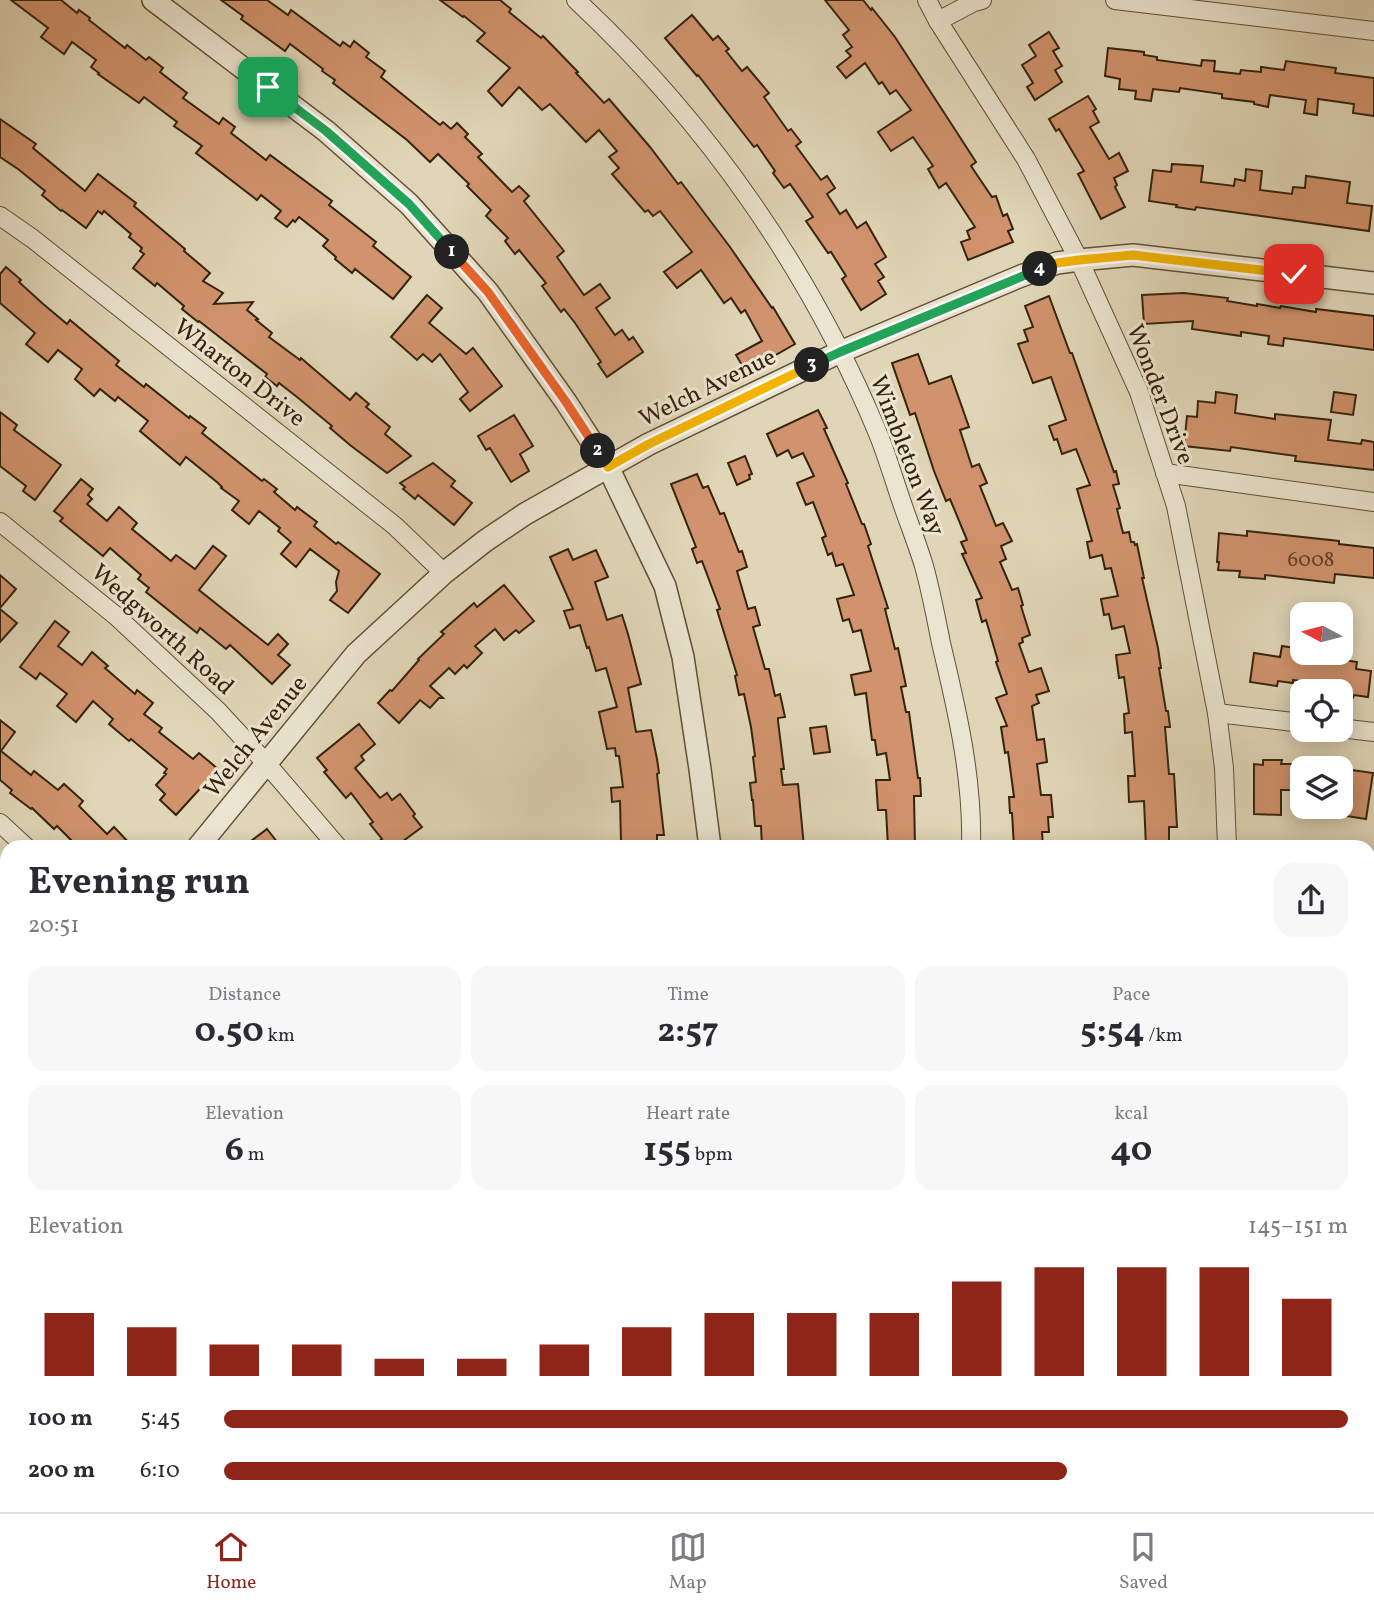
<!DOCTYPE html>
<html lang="en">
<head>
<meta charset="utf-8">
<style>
	:root { --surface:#fff; --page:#f7f7f7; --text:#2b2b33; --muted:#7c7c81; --line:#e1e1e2; --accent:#8f2418 }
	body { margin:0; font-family:Vollkorn,serif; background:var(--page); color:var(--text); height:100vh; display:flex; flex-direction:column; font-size:26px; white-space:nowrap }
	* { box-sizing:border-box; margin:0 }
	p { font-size:23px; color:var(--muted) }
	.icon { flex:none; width:38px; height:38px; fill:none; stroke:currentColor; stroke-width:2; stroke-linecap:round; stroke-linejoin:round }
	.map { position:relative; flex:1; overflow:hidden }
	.sheet { position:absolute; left:0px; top:840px; width:1376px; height:672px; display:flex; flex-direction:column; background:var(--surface); border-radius:21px 21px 0 0; box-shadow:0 4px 18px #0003 }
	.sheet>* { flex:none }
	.needle { width:46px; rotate:277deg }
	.tools { position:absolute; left:1290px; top:602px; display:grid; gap:14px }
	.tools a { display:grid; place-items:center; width:63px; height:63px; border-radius:14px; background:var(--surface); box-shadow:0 4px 18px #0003; font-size:35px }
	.pin { position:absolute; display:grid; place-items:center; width:60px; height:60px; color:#fff; margin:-30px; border-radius:14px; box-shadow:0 4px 10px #0006 }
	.km { position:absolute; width:35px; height:35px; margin:-18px; border-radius:50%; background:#222; color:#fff; font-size:19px; line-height:35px; text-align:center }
	.round { display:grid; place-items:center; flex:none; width:74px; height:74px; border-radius:21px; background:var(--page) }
	.summary { display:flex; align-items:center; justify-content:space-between; height:119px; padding:0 28px }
	h1 { font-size:38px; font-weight:700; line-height:52px }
	.metrics { display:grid; grid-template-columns:repeat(3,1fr); gap:10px; height:119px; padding:7px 28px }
	.metrics div { display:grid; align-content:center; border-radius:18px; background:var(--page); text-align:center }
	.metrics b { font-size:35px; font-weight:700 }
	.metrics small { font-size:19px; font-weight:400 }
	.metrics p { font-size:19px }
	.chart { height:196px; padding:14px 28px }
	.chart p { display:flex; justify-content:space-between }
	.chart svg { width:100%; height:126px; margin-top:7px; stroke:var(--accent); stroke-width:6 }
	ul { padding:0 28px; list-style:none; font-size:23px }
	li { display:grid; grid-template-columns:112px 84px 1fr; align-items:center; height:52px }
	li i { height:18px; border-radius:9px; background:var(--accent) }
	.dock { display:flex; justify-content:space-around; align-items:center; height:98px; border-top:2px solid var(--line); background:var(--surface); font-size:19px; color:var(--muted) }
	.dock a { display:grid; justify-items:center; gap:4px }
	.dock .current { color:var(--accent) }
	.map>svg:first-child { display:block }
</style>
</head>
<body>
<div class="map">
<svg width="1374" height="1512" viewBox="0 0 1374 1512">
	<rect width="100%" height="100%" fill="#e0d6b7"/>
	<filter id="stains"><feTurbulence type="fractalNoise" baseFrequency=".00286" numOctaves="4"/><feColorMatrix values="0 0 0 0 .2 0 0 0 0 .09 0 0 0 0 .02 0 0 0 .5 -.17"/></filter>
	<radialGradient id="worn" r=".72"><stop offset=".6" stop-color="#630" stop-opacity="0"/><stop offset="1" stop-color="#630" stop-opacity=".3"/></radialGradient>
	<!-- building -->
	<g fill="#d1936d" stroke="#35230c" stroke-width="2">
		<path d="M11 0H61L77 13 79 10 90 18 89 20 125 48 127 45 146 60 149 57 163 68 160 72 187 93 183 98 219 124 223 118 235 127 231 133 266 160 270 155 332 201 329 205 376 242 373 246 411 277 393 299 355 269 352 273 335 259 336 257 323 246 328 240 299 217 295 222 293 220 287 227 275 218 281 211 261 195 257 200 196 153 202 146 174 126 177 122 144 97 139 103 98 74 99 73 91 67 96 60 72 42 64 54 41 37 48 28Z"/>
		<path d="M221 0H267L288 15 291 10 340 46 343 42 350 47 354 41 369 53 366 57 385 71 381 77 440 125 443 122 451 129 457 123 468 134 465 137 482 154 478 157 512 192 519 186 529 196 524 201 564 251 557 257 584 295 600 284 610 298 596 308 615 335 622 330 629 340 633 337 643 352 607 377 598 364 601 362 575 323 564 309 561 312 542 286 546 283 519 250 515 254 505 241 508 238 486 216 491 210 467 186 469 184 438 154 430 162 407 140 333 83 335 80 322 71 323 69 290 44 285 51 241 19 243 16Z"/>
		<path d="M440 0H500L511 9 509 12 541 38 543 36 578 72 576 73 604 103 609 99 650 147 678 184 681 182 730 247 772 308 773 307 795 344 746 372 736 355 762 341 745 310 741 313 731 298 724 303 701 270 677 288 664 272 692 252 660 211 653 216 648 210 645 212 612 174 619 168 609 157 617 151 599 130 586 142 550 104 542 110 519 87 502 106 488 91 510 68 477 41 485 33 464 16 463 17Z"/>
		<path d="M825 0H863L871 10 872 8 895 37 976 162 971 166 992 197 996 196 1003 216 1007 214 1013 229 1008 231 1013 242 968 260 961 242 970 239 967 231 975 227 946 183 939 188 928 169 933 166 913 137 891 151 878 132 911 110 896 90 890 94 882 82 879 84 865 63 846 78 837 67 851 56 846 51 852 47 843 35 849 30Z"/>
		<path d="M692 15 713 40 718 36 729 49 726 51 742 71 747 67 769 93 764 97 788 131 791 129 801 142 796 146 821 180 827 176 835 188 827 194 840 214 846 210 857 228 866 222 886 257 875 264 884 277 878 281 886 294 861 310 842 279 846 276 831 252 828 253 806 221 813 217 790 184 784 188 773 173 775 171 757 145 754 147 698 75 697 76 665 38Z"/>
		<path d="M1049 32 1059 48 1053 51 1062 66 1055 70 1062 82 1035 100 1027 87 1033 83 1022 65 1036 56 1029 45Z"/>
		<path d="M1108 48 1144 52V55L1157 57V60L1201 66 1202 60 1215 61 1214 71 1240 74 1241 70 1261 72V67L1284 70 1286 61 1336 68 1335 73 1374 78V116L1353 113 1354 104 1318 99 1317 115 1304 113 1306 100 1270 95 1268 107 1254 104V102L1222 98V94L1180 88 1179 92 1153 89 1151 101 1135 99 1136 91 1119 89 1120 79 1105 76Z"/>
		<path d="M1088 96 1096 109 1093 111 1099 122 1090 127 1109 159 1119 153 1128 171 1114 178 1117 185 1115 187 1125 207 1101 219 1078 174 1084 171 1059 129 1056 131 1049 119Z"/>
		<path d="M0 119 36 144 33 148 85 191 98 174 136 203 134 206 185 249 184 251 210 273 203 281 223 293 214 304 253 302 247 310 258 319 256 320 272 333 269 337 300 360 301 358 350 400 356 393 369 404 366 407 390 427 385 434 411 456 387 473 350 445 330 428 332 426 297 397 279 383 277 386 265 377 267 374 199 321 198 322 182 309 184 306 157 283 155 286 133 268 144 254 140 251 142 248 129 237 131 234 104 211 102 214 98 211 86 228 62 210 61 211 42 195 45 191 18 169 0 157Z"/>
		<path d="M1172 164 1203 166 1201 182 1234 186 1235 179 1245 181 1246 169 1262 171 1260 190 1292 194 1293 187 1305 188 1306 176 1350 182 1347 203 1372 206 1369 231 1196 207 1195 210 1176 207 1177 205 1149 201 1153 170 1171 172Z"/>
		<path d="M6 267 21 280 19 282 42 303 67 324 70 320 119 361 116 365 144 387 146 384 189 418 190 416 206 428 202 433 262 481 264 479 277 489 274 492 295 510 297 507 317 522 314 526 336 544 338 542 380 574 348 613 330 600 337 591 336 582 339 571 310 549 296 567 281 554 291 542 278 531 280 528 259 511 249 524 232 510 239 501 221 488 222 487 218 483 186 457 180 465 140 431 148 421 118 397 115 401 100 389 94 396 75 379 82 369 58 350 48 362 26 344 35 333 0 303V274Z"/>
		<path d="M1184 293 1228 298 1227 301 1257 306V304L1280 308 1281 306 1316 312V309L1374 316V350L1284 338 1283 346 1268 344 1269 336 1241 332V336L1192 329 1193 321 1144 324 1142 295Z"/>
		<path d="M427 295 442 308 429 323 466 354 473 348 502 386 470 411 460 399 468 392 440 354 432 362 423 354 417 360 391 337Z"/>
		<path d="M1049 296 1070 353H1072L1114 472 1116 471 1119 484 1113 485 1120 508 1117 509 1123 533 1129 532 1131 542H1134L1135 545 1137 544 1144 578H1142L1158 648 1161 668H1159L1166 711H1168L1170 727H1165L1169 774H1174L1177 827H1169V847H1146L1144 801 1129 802 1128 776H1135L1132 732 1125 733 1124 714 1129 713 1124 677 1119 678 1116 655 1130 653 1124 626 1112 629 1109 614 1104 615 1101 599 1118 596 1111 568 1105 569 1102 555 1090 558 1087 542 1092 541 1077 489 1090 485 1076 449 1062 454 1057 439 1054 440 1049 426 1066 420 1051 377 1033 383 1018 344 1028 341 1024 330 1033 327 1025 306Z"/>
		<path d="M918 354 929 384 951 376 969 427 960 430 972 467 979 464 987 483 980 486 996 526 1003 523 1012 541 1001 546 1006 559 1000 562 1012 590 1018 588 1023 605 1021 606 1030 635 1022 638 1023 642 1019 644 1029 672 1041 668 1049 691 1036 695 1039 703 1032 706 1037 740 1044 739 1047 762 1037 764 1041 795H1051L1053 817H1048L1049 832H1042L1043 847H1014L1012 813H1010L1009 797H1014L1008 752 1005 753 1001 727 1007 726 996 698 1007 694 996 662 998 661 986 620 982 622 976 600 982 598 962 554 966 553 961 542 967 540 950 499 946 501 934 471 915 413 910 415 892 363Z"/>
		<path d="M1216 392 1237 395 1235 413 1275 419V414L1331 420 1328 440 1361 444 1362 440 1374 442V470L1295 461 1296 456 1231 447 1230 451 1184 446 1187 416 1197 417 1198 401 1215 403Z"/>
		<path d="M1334 392 1356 395 1353 415 1331 412Z"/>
		<path d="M818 410 827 428 824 429 848 483 846 484 862 524H864L871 544 868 546 888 608 885 609 895 649 898 648 906 686 901 687 906 712H909L918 778H920L921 796H914L915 847H888L886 810H878L876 780H890L886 753 877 755 875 740H872L866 693 855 695 851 675 871 671 861 630 853 632 849 619 843 621 837 599 854 595 843 564 836 566 832 553 828 555 822 538 826 536 813 502 806 505 797 483 814 476 803 453 792 458 788 450 777 456 767 434Z"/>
		<path d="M0 412 17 425 14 430 61 465 35 500 23 491 26 486 0 466Z"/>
		<path d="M514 415 533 446 520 454 529 471 511 482 490 448 486 450 478 436Z"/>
		<path d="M745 456 752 474 749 475 750 479 737 485 728 463Z"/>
		<path d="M433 463 455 481 451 486 472 503 454 525 418 495 415 499 403 489 405 487 400 483Z"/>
		<path d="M697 474 703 488 708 486 720 514 724 513 739 552 742 551 747 567 737 571 748 609 755 607 760 625 753 627 765 669H769L775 696 780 694 785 717 778 718V721L784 769H781L783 785 798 784 804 847H762L761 826H755L753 800H752L750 783 756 782 753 757 755 756 751 727 744 694 739 695 735 676 737 675 717 610 720 609 702 561 697 563 692 549 696 547 671 484Z"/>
		<path d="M81 479 93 489 88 495 92 499 87 504 107 521 119 507 137 523 132 529 171 561 176 555 195 569 213 546 226 556 199 590 268 645 278 634 288 644 278 655 290 665 272 684 230 645 226 649 200 628 197 633 146 592 149 588 138 579 141 575 110 548 103 556 60 521 63 518 54 511Z"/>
		<path d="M1247 531 1339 541V544L1374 548V578L1335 574 1334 583 1265 575V579L1239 577 1240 571 1218 570 1219 562H1217L1219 533 1247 536Z"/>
		<path d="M568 549 573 560 596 550 608 577 595 582 607 620 622 615 628 634 641 684 628 688 636 732 651 730 657 759 659 773 657 774 664 835H657V847H624L623 841H621L620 801 612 802 611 788 623 787 619 756H616L615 748 607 749 599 712 617 707 606 668 596 671 589 647 587 648 580 625 570 628 564 611 573 609 550 557Z"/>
		<path d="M0 575 16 589 0 608Z"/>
		<path d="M504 585 534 621 519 633 516 630 504 640 495 629 475 646 482 653 467 668 464 665 455 674 449 668 430 686 443 698H439L430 708 420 700 399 723 378 703 390 690 392 691 419 660 418 659 444 634 441 632 474 603 477 607Z"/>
		<path d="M0 609 17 623 0 642Z"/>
		<path d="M55 621 69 632 58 646 82 665 92 652 108 666 105 668 135 694 137 690 153 703 144 714 162 728 159 732 193 759 199 753 218 769 176 815 160 800 165 794 156 785 166 774 164 773 167 769 131 739 129 741 109 724 113 719 93 701 76 722 57 706 67 694 40 673 36 679 20 667Z"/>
		<path d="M1282 646 1302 649V653H1345L1344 660 1357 662 1356 669 1371 671 1368 697 1354 695 1353 698 1340 696V691H1320L1321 684 1293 680V683L1278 681 1277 686 1250 682 1254 653 1280 657Z"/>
		<path d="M0 720 15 732 1 751 31 775 34 771 58 790 64 784 83 801 79 806 107 834 114 827 133 847H78L57 826 54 829 32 808 31 809 10 793 12 790 0 780Z"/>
		<path d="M359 724 375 744 361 756 364 760 355 768 380 798 387 793 392 800 400 794 415 814 413 816 422 827 395 847H371L382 839 370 824 373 822 351 793 346 798 324 772 327 770 317 758Z"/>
		<path d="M826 726 830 752 814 754 810 728Z"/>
		<path d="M1263 760H1282L1281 764H1302V790H1281V815L1254 814V764L1263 765Z"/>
		<path d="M1352 770 1373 773 1366 819 1340 815V775L1351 777Z"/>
		<path d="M267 829 281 847H243Z"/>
	</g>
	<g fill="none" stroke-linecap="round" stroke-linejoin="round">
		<!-- minor casing -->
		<g stroke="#605037" stroke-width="20">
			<g id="minor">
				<path d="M576 0C707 122 811 271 879 436 888 459 895 483 903 506 910 526 918 546 924 566 931 591 936 618 941 643 957 710 973 778 971 847"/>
				<path d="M927 0 938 21 1026 159 1079 260 1139 392 1176 506 1217 713 1224 768 1227 847"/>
				<path d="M1115 0 1374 31"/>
				<path d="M938 21 974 2 982 0"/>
				<path d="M0 216 33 239 395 526 444 573"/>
				<path d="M1165 473 1374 502"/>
				<path d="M0 522 116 616 218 711 266 763 338 847"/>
				<path d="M1217 713 1302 723"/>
				<path d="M1340 728 1374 732"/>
				<path d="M0 823 26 847"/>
				<path d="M0 1185 7 1193"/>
				<path d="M1368 1227 1374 1228"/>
				<path d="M245 1505 250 1512"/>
				<path d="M542 1505 548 1512"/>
				<path d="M838 1512 841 1505"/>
				<path d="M1102 1512 1105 1505"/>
			</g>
		</g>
		<!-- tertiary casing -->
		<g stroke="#605037" stroke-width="24">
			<g id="tertiary">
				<path d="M153 0 326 131 409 204 488 292 566 402 608 467 665 586 683 657 700 769 710 847"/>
				<path d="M198 847 356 654 444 573 485 541 525 514 649 444 840 352 1021 276 1057 263 1079 260 1133 255 1374 283"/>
				<path d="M0 1094 7 1085"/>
				<path d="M571 1512 573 1505"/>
			</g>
		</g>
		<!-- minor -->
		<use href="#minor" stroke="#ebe4d0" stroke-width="18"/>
		<!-- tertiary -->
		<use href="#tertiary" stroke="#ebe4d0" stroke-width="21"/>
	</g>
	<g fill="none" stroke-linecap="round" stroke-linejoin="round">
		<!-- split-1 casing -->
		<g stroke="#fff" stroke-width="14">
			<path id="split-1" d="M268 87 326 131 409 204 452 252"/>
		</g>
		<!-- split-2 casing -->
		<g stroke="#fff" stroke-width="14">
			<path id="split-2" d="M452 252 488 292 566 402 598 451"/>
		</g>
		<!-- split-3 casing -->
		<g stroke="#fff" stroke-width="14">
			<path id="split-3" d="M598 451 608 467 649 444 812 365"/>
		</g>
		<!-- split-4 casing -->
		<g stroke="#fff" stroke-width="14">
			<path id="split-4" d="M812 365 840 352 1040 269"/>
		</g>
		<!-- split-5 casing -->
		<g stroke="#fff" stroke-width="14">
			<path id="split-5" d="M1040 269 1057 263 1079 260 1133 255 1294 274"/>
		</g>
		<!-- split-1 -->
		<use href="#split-1" stroke="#22a559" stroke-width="9"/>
		<!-- split-2 -->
		<use href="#split-2" stroke="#f0652b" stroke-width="9"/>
		<!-- split-3 -->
		<use href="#split-3" stroke="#f5b400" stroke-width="9"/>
		<!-- split-4 -->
		<use href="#split-4" stroke="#22a559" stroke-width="9"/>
		<!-- split-5 -->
		<use href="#split-5" stroke="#f5b400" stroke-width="9"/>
	</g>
	<g text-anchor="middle" stroke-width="6" stroke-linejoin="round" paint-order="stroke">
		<!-- number labels -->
		<g font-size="21" fill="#5c3f24">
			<text x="1311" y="566">6008</text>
		</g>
		<!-- street labels -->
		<g font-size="24" fill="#35230c" stroke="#ebe4d0">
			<text transform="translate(240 372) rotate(38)" y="8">Wharton Drive</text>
			<text transform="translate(707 387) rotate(-26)" y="8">Welch Avenue</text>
			<text transform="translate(1161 394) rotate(69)" y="8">Wonder Drive</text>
			<text transform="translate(908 455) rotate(69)" y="8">Wimbleton Way</text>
			<text transform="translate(163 629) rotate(42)" y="8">Wedgworth Road</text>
			<text transform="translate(255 736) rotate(-51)" y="8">Welch Avenue</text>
		</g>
	</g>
	<rect width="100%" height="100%" filter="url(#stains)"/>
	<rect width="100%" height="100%" fill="url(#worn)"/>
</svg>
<div class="tools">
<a><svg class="needle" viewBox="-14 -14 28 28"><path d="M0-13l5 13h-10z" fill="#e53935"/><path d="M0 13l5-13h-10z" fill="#7c7c81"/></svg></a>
<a><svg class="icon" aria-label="locate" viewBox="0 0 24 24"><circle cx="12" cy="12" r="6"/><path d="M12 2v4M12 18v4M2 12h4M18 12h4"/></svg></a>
<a><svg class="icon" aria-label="layers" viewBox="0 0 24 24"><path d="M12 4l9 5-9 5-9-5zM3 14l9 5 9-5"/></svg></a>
</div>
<div class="pin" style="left:268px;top:87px;background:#1e9e55"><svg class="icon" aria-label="arrive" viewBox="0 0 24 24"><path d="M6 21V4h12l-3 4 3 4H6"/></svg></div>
<div class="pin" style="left:1294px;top:274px;background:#d93025"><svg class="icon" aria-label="check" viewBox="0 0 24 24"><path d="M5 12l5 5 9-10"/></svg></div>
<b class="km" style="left:452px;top:252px">1</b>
<b class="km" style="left:598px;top:451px">2</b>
<b class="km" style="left:812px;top:365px">3</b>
<b class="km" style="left:1040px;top:269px">4</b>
<section class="sheet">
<div class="summary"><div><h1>Evening run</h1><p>20:51</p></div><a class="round"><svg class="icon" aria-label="share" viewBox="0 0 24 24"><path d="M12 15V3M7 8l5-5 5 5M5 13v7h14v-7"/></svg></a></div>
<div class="metrics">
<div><p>Distance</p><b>0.50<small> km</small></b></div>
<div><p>Time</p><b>2:57</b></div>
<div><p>Pace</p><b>5:54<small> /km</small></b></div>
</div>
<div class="metrics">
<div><p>Elevation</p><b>6<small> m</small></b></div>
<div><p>Heart rate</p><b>155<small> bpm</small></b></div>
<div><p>kcal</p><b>40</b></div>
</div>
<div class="chart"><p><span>Elevation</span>145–151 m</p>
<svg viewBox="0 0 160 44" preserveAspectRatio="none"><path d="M5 44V22M15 44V27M25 44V33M35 44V33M45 44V38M55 44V38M65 44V33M75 44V27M85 44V22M95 44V22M105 44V22M115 44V11M125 44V6M135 44V6M145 44V6M155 44V17"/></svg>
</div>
<ul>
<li><b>100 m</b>5:45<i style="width:100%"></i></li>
<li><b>200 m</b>6:10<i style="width:75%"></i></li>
</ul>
</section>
</div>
<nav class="dock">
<a class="current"><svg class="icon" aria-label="home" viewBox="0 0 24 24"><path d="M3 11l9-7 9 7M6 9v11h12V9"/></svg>Home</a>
<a><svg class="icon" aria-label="map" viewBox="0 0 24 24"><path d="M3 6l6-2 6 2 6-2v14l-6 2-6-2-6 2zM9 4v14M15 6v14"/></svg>Map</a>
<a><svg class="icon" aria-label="saved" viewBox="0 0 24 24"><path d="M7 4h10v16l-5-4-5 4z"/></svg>Saved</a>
</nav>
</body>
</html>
